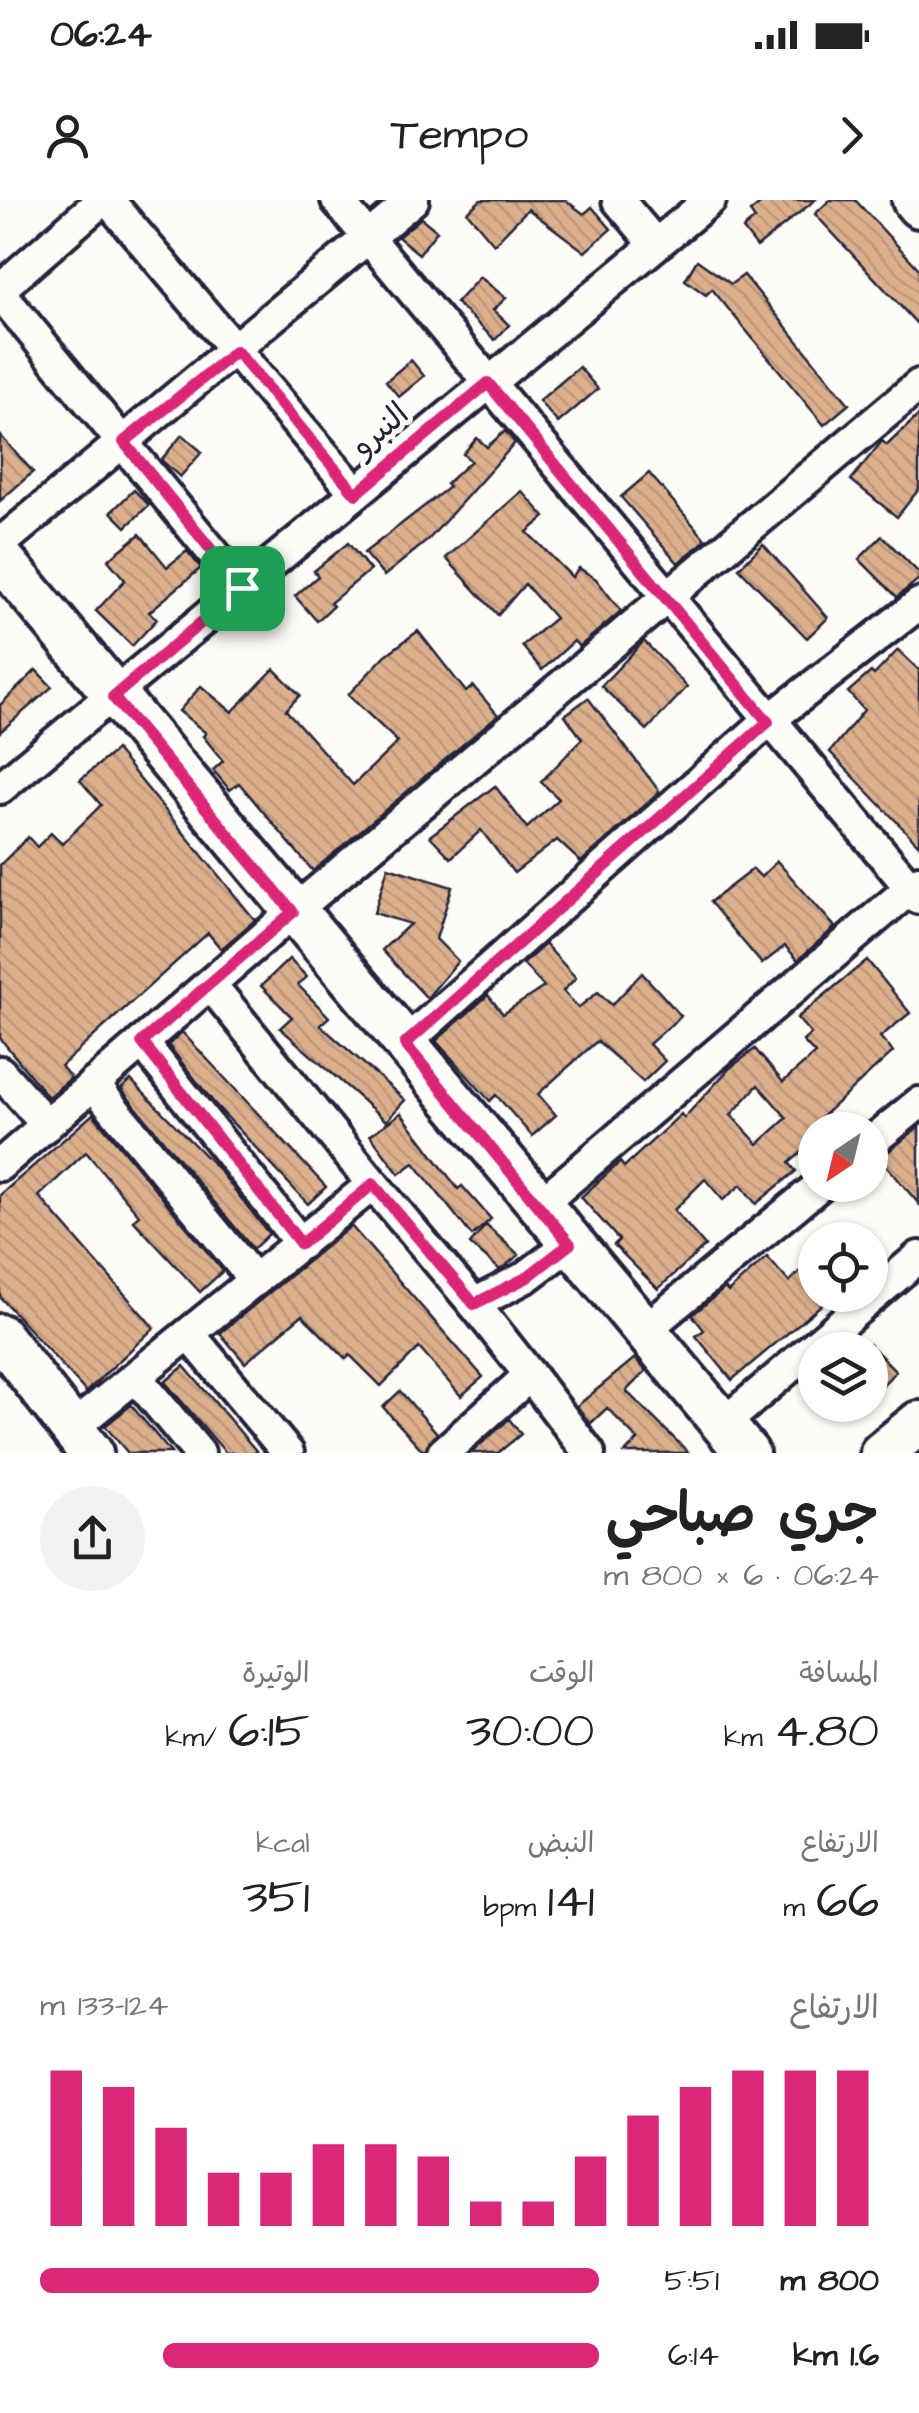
<!DOCTYPE html>
<html lang="ar">
<head>
<meta charset="utf-8">
<style>
	:root { --surface:#fff; --page:#f2f2f2; --text:#222; --muted:#767676; --accent:#db2777 }
	body { margin:0; font-family:"Architects Daughter","Playpen Sans Arabic",sans-serif; background:var(--page); color:var(--text); direction:rtl; height:100vh; display:flex; flex-direction:column; font-size:38px; white-space:nowrap }
	* { box-sizing:border-box; margin:0 }
	p { font-size:32px; color:var(--muted) }
	.icon { flex:none; width:55px; height:55px; fill:none; stroke:currentColor; stroke-width:2; stroke-linecap:round; stroke-linejoin:round }
	.map { position:relative; height:1253px; overflow:hidden; direction:ltr }
	.side { display:flex; flex-direction:column; background:var(--surface); flex:1 }
	.side>* { flex:none }
	.needle { width:65px; rotate:215deg }
	.buttons { position:absolute; left:798px; top:912px; display:grid; gap:20px }
	.buttons a { display:grid; place-items:center; width:90px; height:90px; border-radius:50%; background:var(--surface); box-shadow:0 2px 8px #0004; font-size:50px }
	.pin { position:absolute; display:grid; place-items:center; width:85px; height:85px; color:#fff; margin:-42px; border-radius:20px; box-shadow:0 5px 15px #0006 }
	.round { display:grid; place-items:center; flex:none; width:105px; height:105px; border-radius:52px; background:var(--page) }
	.overview { display:flex; align-items:center; justify-content:space-between; height:170px; padding:0 40px }
	h1 { font-size:55px; font-weight:600; line-height:75px }
	.stats { display:grid; grid-template-columns:repeat(3,1fr); gap:15px; height:170px; padding:10px 40px }
	.stats div { display:grid; align-content:center }
	.stats b { font-size:50px; font-weight:600 }
	.stats small { font-size:28px; font-weight:400 }
	.stats p { font-size:28px }
	.chart { height:280px; padding:20px 40px }
	.chart p { display:flex; justify-content:space-between }
	.chart svg { width:100%; height:180px; margin-top:10px; stroke:var(--accent); stroke-width:6 }
	ul { padding:0 40px; list-style:none; font-size:32px }
	li { display:grid; grid-template-columns:160px 120px 1fr; align-items:center; height:75px }
	li i { height:25px; border-radius:12px; background:var(--accent) }
	.status { display:flex; justify-content:space-between; align-items:center; height:70px; padding:0 50px; background:var(--surface); direction:ltr }
	.status svg { height:28px; fill:currentColor }
	header { display:flex; justify-content:space-between; align-items:center; height:130px; padding:0 40px; background:var(--surface); font-size:45px; font-weight:600 }
	.map>svg:first-child { display:block }
</style>
</head>
<body>
<div class="status"><b>06:24</b><svg viewBox="0 0 49 12"><path d="M0 12V9h3v3zM5 12V6h3v6zM10 12V3h3v9zM15 12V0h3v12zM26 1h20v11H26zM47 4h2v5h-2z"/></svg></div>
<header><svg class="icon" aria-label="forward" viewBox="0 0 24 24"><path d="M9 5l7 7-7 7"/></svg>Tempo<svg class="icon" aria-label="person" viewBox="0 0 24 24"><circle cx="12" cy="8" r="4"/><path d="M4 21q1-7 8-7t8 7"/></svg></header>
<div class="map">
<svg width="919" height="1253" viewBox="0 0 919 1253">
	<defs>
		<pattern id="building-back-hatch" width="6" height="6" patternUnits="userSpaceOnUse" patternTransform="scale(2.5)"><rect width="6" height="6" fill="#dcb08c"/><path d="M-1 5l2 2M0 0l6 6M5-1l2 2" fill="none" stroke="#bc977a"/></pattern>
	</defs>
	<rect width="100%" height="100%" fill="#fdfcf7"/>
	<filter id="ink" filterUnits="userSpaceOnUse"><feTurbulence type="fractalNoise" baseFrequency=".01" numOctaves="2"/><feDisplacementMap in="SourceGraphic" scale="20" xChannelSelector="R" yChannelSelector="G"/><feConvolveMatrix kernelMatrix="1 2 1 2 8 2 1 2 1" color-interpolation-filters="sRGB"/></filter>
	<g filter="url(#ink)">
		<!-- building -->
		<g fill="url(#building-back-hatch)" stroke="#22223b" stroke-width="2.5" fill-rule="evenodd">
			<path d="M481 0H565L584 14 592 7 611 29 585 52 528 9 494 44 467 12Z"/>
			<path d="M765 0H815L757 47 743 29 755 19 750 12Z"/>
			<path d="M830 0H855L919 69V126L815 14Z"/>
			<path d="M421 18 437 31 419 54 398 37Z"/>
			<path d="M697 60 731 84 744 75 849 204 824 225 712 89 706 95 685 80Z"/>
			<path d="M480 77 506 98 493 110 509 125 495 140 456 103Z"/>
			<path d="M411 160 424 176 399 197 386 181Z"/>
			<path d="M579 167 598 189 558 223 539 201Z"/>
			<path d="M919 215V289L897 317 851 280 882 241 887 245Z"/>
			<path d="M505 231 515 243 428 340 384 376 364 353 449 287 446 284 471 261 463 254 477 238 487 247Z"/>
			<path d="M0 235 33 272 0 301Z"/>
			<path d="M182 235 202 252 180 277 161 260Z"/>
			<path d="M649 273 706 340 678 363 621 297Z"/>
			<path d="M134 290 149 305 126 327 111 312Z"/>
			<path d="M522 291 545 317 527 332 572 377 579 368 596 379 621 411 579 447 574 441 542 470 522 446 555 418 525 384 498 415 446 358Z"/>
			<path d="M140 334 167 367 187 351 201 368 149 412 157 419 132 446 96 411 125 380 108 360Z"/>
			<path d="M882 336 919 373V379L897 397 859 359Z"/>
			<path d="M348 343 370 370 330 403 333 406 317 421 295 396 318 376 314 371Z"/>
			<path d="M763 344 828 418 807 438 739 368Z"/>
			<path d="M418 431 466 492 473 486 498 515 313 671 239 583 230 590 213 570 223 561 203 536 206 533 179 511 201 486 232 512 274 469 300 495 286 510 353 585 398 542 348 495 386 455Z"/>
			<path d="M644 441 687 487 647 530 601 486Z"/>
			<path d="M898 450 919 470V645L830 552 864 510 848 492 871 472 874 475Z"/>
			<path d="M36 470 52 487 0 532V505Z"/>
			<path d="M588 498 660 592 581 662 557 640 514 673 481 630 451 658 430 636 495 586 527 628 559 599 541 582 582 539 565 515Z"/>
			<path d="M116 550 255 720 221 749 208 733 61 866 71 878 48 897 0 838V665L28 637 37 647 51 633 62 644 101 605 80 580Z"/>
			<path d="M777 661 835 727 798 760 785 746 762 764 710 702 753 669 761 677Z"/>
			<path d="M388 667 452 687 436 739 458 761 427 798 382 750 410 724 374 713Z"/>
			<path d="M545 744 576 778 563 791 578 808 598 792 612 805 642 773 681 816 649 844 665 861 643 882 597 841 538 894 556 915 532 936 496 895 490 901 436 841 488 795 503 814 544 787 523 764Z"/>
			<path d="M289 759 307 777 298 785 329 817 320 825 405 900 386 921 280 828 292 817 261 786Z"/>
			<path d="M867 760 910 813 880 837 893 852 815 923V941L789 963 796 971 756 1004 741 985 723 1000 705 979 674 1010 705 1046 658 1089 614 1045 619 1040 581 997 620 962 624 967 681 914 684 918 730 868 755 849 783 882 815 854 803 841 811 834 797 818ZM758 885 787 918 758 944 731 915Z"/>
			<path d="M182 832 326 987 308 1004 214 903 168 845Z"/>
			<path d="M131 880 219 970 269 1034 253 1049 121 889Z"/>
			<path d="M401 913 458 989 462 986 491 1019 472 1036 414 963 399 974 370 935Z"/>
			<path d="M93 914 223 1071 200 1092 133 1020 139 1015 86 952 39 996 154 1128 86 1192 0 1097V995Z"/>
			<path d="M919 927V1004L880 958Z"/>
			<path d="M486 1025 519 1055 500 1070 470 1044Z"/>
			<path d="M351 1026 483 1177 461 1196 419 1148 381 1186 350 1155 346 1159 302 1115 245 1163 220 1133Z"/>
			<path d="M815 1056V1095H833L732 1180 696 1136 704 1130 692 1115 725 1088 728 1092 767 1057 789 1082Z"/>
			<path d="M870 1145 896 1171 870 1198Z"/>
			<path d="M635 1158 646 1171 626 1191 689 1253H625L638 1240 607 1208 590 1224 577 1206Z"/>
			<path d="M184 1166 258 1253H226L165 1182Z"/>
			<path d="M400 1191 437 1233 425 1253 383 1207Z"/>
			<path d="M131 1205 171 1253H128L105 1226Z"/>
			<path d="M509 1219 521 1234 498 1253H471Z"/>
		</g>
		<g fill="none" stroke-linecap="round" stroke-linejoin="round">
			<!-- street casing -->
			<g stroke="#22223b" stroke-width="38">
				<g id="street">
					<path d="M108 0 356 293"/>
					<path d="M337 0 919 698"/>
					<path d="M618 0 655 44"/>
					<path d="M0 89 102 0"/>
					<path d="M0 93 242 388"/>
					<path d="M0 344 413 0"/>
					<path d="M0 588 710 0"/>
					<path d="M210 784 373 984"/>
					<path d="M142 842 301 1044"/>
					<path d="M405 843 768 521 919 404"/>
					<path d="M0 872 47 925"/>
					<path d="M93 884 255 1081"/>
					<path d="M870 943 919 903"/>
					<path d="M0 965 293 712 919 185"/>
					<path d="M538 1006 919 681"/>
					<path d="M645 1130 820 985"/>
					<path d="M190 1135 288 1253"/>
					<path d="M530 1175 589 1253"/>
					<path d="M136 1177 199 1253"/>
					<path d="M723 1224 919 1057"/>
					<path d="M72 1228 373 984 474 1104 526 1077 570 1044"/>
					<path d="M443 1253 530 1175 474 1104"/>
				</g>
			</g>
			<!-- secondary casing -->
			<g stroke="#22223b" stroke-width="50">
				<g id="secondary">
					<path d="M914 0 919 6"/>
					<path d="M0 357 747 1253"/>
					<path d="M0 1136 91 1253"/>
					<path d="M882 1253 919 1223"/>
				</g>
			</g>
			<!-- street -->
			<use href="#street" stroke="#fdfcf7" stroke-width="30"/>
			<!-- secondary -->
			<use href="#secondary" stroke="#fdfcf7" stroke-width="42"/>
		</g>
	</g>
	<g fill="none" stroke-linecap="round" stroke-linejoin="round" filter="url(#ink)">
		<!-- route casing -->
		<g stroke="#fff" stroke-width="20">
			<path id="route" d="M236 151 356 294 488 183 768 522 405 844 570 1044 526 1078 474 1104 373 984 301 1044 142 842 293 712 113 497 242 388 124 242Z"/>
		</g>
		<!-- route -->
		<use href="#route" stroke="#db2777" stroke-width="12"/>
	</g>
	<g text-anchor="middle" stroke-width="10" stroke-linejoin="round" paint-order="stroke">
		<!-- street labels -->
		<g font-size="32" fill="#22223b" stroke="#fdfcf7">
			<text transform="translate(379 229) rotate(-40)" y="11">النبرو</text>
		</g>
	</g>
</svg>
<div class="buttons">
<a><svg class="needle" viewBox="-14 -14 28 28"><path d="M0-13l5 13h-10z" fill="#e53935"/><path d="M0 13l5-13h-10z" fill="#767676"/></svg></a>
<a><svg class="icon" aria-label="locate" viewBox="0 0 24 24"><circle cx="12" cy="12" r="6"/><path d="M12 2v4M12 18v4M2 12h4M18 12h4"/></svg></a>
<a><svg class="icon" aria-label="layers" viewBox="0 0 24 24"><path d="M12 4l9 5-9 5-9-5zM3 14l9 5 9-5"/></svg></a>
</div>
<div class="pin" style="left:242px;top:388px;background:#1e9e55"><svg class="icon" aria-label="arrive" viewBox="0 0 24 24"><path d="M6 21V4h12l-3 4 3 4H6"/></svg></div>
</div>
<section class="side">
<div class="overview"><div><h1>جري صباحي</h1><p>06:24 · 6 × 800 m</p></div><a class="round"><svg class="icon" aria-label="share" viewBox="0 0 24 24"><path d="M12 15V3M7 8l5-5 5 5M5 13v7h14v-7"/></svg></a></div>
<div class="stats">
<div><p>المسافة</p><b>4.80<small> km</small></b></div>
<div><p>الوقت</p><b>30:00</b></div>
<div><p>الوتيرة</p><b>6:15<small> /km</small></b></div>
</div>
<div class="stats">
<div><p>الارتفاع</p><b>66<small> m</small></b></div>
<div><p>النبض</p><b>141<small> bpm</small></b></div>
<div><p>kcal</p><b>351</b></div>
</div>
<div class="chart"><p><span>الارتفاع</span>124–133 m</p>
<svg viewBox="0 0 160 44" preserveAspectRatio="none"><path d="M5 44V6M15 44V10M25 44V20M35 44V31M45 44V31M55 44V24M65 44V24M75 44V27M85 44V38M95 44V38M105 44V27M115 44V17M125 44V10M135 44V6M145 44V6M155 44V6"/></svg>
</div>
<ul>
<li><b>800 m</b>5:51<i style="width:100%"></i></li>
<li><b>1.6 km</b>6:14<i style="width:78%"></i></li>
</ul>
</section>
</body>
</html>
